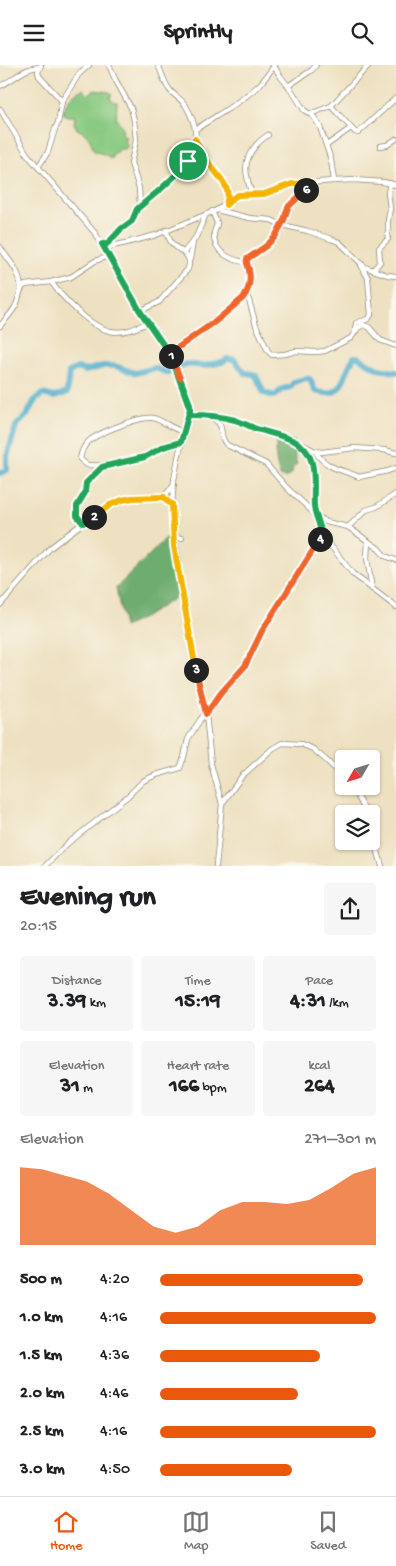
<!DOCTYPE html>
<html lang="en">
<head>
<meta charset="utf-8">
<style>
	:root { --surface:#fff; --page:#f6f6f6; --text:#202124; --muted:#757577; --line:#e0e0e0; --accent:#ea580c }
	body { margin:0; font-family:"Gochi Hand",sans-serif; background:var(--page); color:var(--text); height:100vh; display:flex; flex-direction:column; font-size:19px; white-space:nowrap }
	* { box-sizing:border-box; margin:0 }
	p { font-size:16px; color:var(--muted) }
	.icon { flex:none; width:28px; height:28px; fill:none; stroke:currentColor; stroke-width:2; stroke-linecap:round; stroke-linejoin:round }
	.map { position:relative; height:801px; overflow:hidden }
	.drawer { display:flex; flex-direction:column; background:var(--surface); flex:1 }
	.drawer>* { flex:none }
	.needle { width:32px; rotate:231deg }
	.fabs { position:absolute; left:335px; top:685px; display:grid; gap:10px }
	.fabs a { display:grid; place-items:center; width:45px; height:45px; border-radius:5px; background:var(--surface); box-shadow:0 1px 4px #0004; font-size:25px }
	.pin { position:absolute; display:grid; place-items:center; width:42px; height:42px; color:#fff; margin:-21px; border:2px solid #fff; border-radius:50%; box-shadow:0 1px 5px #0007 }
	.km { position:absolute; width:25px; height:25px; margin:-12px; border-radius:50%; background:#222; color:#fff; font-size:14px; line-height:25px; text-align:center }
	.round { display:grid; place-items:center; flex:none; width:52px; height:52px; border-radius:5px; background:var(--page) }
	.overview { display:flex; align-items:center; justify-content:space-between; height:85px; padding:0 20px }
	h1 { font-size:28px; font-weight:800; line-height:38px }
	.figures { display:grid; grid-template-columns:repeat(3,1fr); gap:8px; height:85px; padding:5px 20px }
	.figures div { display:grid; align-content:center; border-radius:5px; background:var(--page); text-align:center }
	.figures b { font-size:21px; font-weight:800 }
	.figures small { font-size:14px; font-weight:400 }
	.figures p { font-size:14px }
	.chart { height:140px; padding:10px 20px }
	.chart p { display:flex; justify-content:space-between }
	.chart svg { width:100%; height:90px; margin-top:5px; fill:var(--accent); opacity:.7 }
	ul { padding:0 20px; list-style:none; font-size:16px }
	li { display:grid; grid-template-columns:80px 60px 1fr; align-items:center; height:38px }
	li i { height:12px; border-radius:6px; background:var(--accent) }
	header { display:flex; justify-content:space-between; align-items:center; height:65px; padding:0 20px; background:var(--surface); font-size:22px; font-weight:800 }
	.tab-bar { display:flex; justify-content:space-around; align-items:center; height:70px; border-top:1px solid var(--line); background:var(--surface); font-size:14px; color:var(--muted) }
	.tab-bar a { display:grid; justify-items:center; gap:2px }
	.tab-bar .current { color:var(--accent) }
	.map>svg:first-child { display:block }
</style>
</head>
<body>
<header><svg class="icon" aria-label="menu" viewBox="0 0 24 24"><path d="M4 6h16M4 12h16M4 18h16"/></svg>Sprintly<svg class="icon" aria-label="search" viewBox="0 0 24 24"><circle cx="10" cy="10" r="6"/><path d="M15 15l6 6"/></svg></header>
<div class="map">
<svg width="396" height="801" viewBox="0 0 396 801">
	<rect width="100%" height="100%" fill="#fbf7ec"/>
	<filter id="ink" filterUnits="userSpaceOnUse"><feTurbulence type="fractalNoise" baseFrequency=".02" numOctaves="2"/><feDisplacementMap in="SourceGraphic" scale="10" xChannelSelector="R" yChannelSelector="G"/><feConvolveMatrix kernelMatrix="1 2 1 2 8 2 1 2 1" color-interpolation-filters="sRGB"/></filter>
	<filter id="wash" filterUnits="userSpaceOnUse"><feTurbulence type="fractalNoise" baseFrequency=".0096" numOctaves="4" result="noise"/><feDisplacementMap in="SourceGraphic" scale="20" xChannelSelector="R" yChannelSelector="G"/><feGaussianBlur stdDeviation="1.12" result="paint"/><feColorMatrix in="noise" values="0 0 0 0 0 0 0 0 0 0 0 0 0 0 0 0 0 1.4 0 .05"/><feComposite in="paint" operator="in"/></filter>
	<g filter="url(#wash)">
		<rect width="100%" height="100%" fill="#eee1c1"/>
		<!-- green -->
		<path fill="#89c981" stroke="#5a7a56" d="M83 24 88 30 94 25 110 27 112 29 110 32 112 36 117 37 116 54C120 58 124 62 122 68L126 72 124 75 128 81 125 84H117L118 87 112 89V94L108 92 107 90 94 86C91 75 87 68 77 64L74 58 75 51H67L63 48C66 37 72 28 83 24Z"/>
		<!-- forest -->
		<g fill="#6ead6f" stroke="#4c6c4d">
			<path d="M279 373 294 376 295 393 297 399 293 402 292 408C288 412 285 414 280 411 276 399 273 385 279 373Z"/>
			<path d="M170 469 180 524 176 532 145 552 124 562 116 523Z"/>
		</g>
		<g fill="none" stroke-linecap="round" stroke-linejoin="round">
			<!-- river -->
			<path stroke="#4dadcc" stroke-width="6" d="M0 408 7 405V392L16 361 27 350 35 335 43 329 54 332 67 328 69 307 78 303 85 306 103 301H115L135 308 155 303 168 308 186 299 204 301 222 297 227 294H234L245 308 253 309 256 311 264 328 275 331 282 324 290 322 294 317 307 313 310 314 315 326C345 336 342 310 354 292H358L378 304 396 307"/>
		</g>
	</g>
	<g filter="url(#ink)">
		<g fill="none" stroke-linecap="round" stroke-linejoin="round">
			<!-- minor casing -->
			<g stroke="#8c8676" stroke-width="6">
				<g id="minor">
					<path d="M41 0 38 7 39 11 62 36"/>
					<path d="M109 0 115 14 131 43 134 55 136 75 131 98 139 123 140 142"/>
					<path d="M273 0 281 12 292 26 304 45 314 52 320 62 331 95 334 116"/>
					<path d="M0 21C14 15 24 2 40 2"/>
					<path d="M288 21 312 5 316 0"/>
					<path d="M331 41 355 67 358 68 396 33"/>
					<path d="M0 44 27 89 95 168 102 179 140 246 170 288 190 339V350L179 388 174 415 172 439 173 462 174 481 192 587 206 649 211 699 222 739 216 801"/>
					<path d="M310 49 331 41 369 0"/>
					<path d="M196 64C217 50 239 39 258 21 265 15 269 7 275 0"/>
					<path d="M195 74C200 82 204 91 210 99 218 112 232 121 226 139"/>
					<path d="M327 80 351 63"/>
					<path d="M380 81 387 80 396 74"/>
					<path d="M38 102 48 87 55 64 58 58 62 36 79 9 89 0"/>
					<path d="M252 130C246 110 241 98 256 80 260 76 263 73 268 70"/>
					<path d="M217 145 249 153 271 155 282 160 308 166 331 174 339 177 365 202 387 210 396 211"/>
					<path d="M212 146 217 158C217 162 214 165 214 169 213 187 232 196 246 197"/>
					<path d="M102 179C106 179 106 179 109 177 113 174 116 169 119 165 124 161 131 159 134 153 136 149 135 146 139 143 170 112 216 92 186 41 182 34 174 31 169 24 164 17 162 8 158 0"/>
					<path d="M0 182C10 198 19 203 21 223"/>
					<path d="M106 185 112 181 126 178 156 170 217 145 238 130 264 129 292 119 334 116 354 115 383 117 396 120"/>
					<path d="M184 187 196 172 206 149"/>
					<path d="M190 194 193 177"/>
					<path d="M373 205 380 197 379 183 388 174V156L390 143 388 128 390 118"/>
					<path d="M51 217C63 233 90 262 110 266 123 269 136 263 147 258"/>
					<path d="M246 229 249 235 256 260 268 286 272 290 285 289 296 286 316 287 325 286 351 273 358 263 363 260 369 262 380 275 396 281"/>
					<path d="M140 246 159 237 188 204C193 187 179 188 171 177 169 174 168 169 166 165"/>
					<path d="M0 261C5 255 11 249 15 242 20 234 18 225 25 220L51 217 71 212 95 196 109 191"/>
					<path d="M355 265 356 258 368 254 371 250 368 213 361 200"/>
					<path d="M170 288C186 277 242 240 248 224 252 211 245 202 247 194L266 181 275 173 284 155 288 142 302 130 312 119"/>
					<path d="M190 350 218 352 235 355 259 365 292 374 315 386 322 387 354 383 384 385 396 388"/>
					<path d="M211 351C214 354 218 357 220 360 223 368 220 373 227 380L266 399 287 423 314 448 327 476 353 509 396 542"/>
					<path d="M181 377 163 382 145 392 107 401 87 400 80 394C81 388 84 381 88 377 97 368 141 351 153 353 163 355 172 365 185 367"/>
					<path d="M302 382 311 395 313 403 314 448 326 457 348 462 378 483 385 491 396 495"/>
					<path d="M315 386C326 404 341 404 359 412L388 406 396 403"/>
					<path d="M164 432 174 419"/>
					<path d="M83 459 77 451V441L85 428 86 418 102 402"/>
					<path d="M348 462 366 445 376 442 396 429"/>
					<path d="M174 472 182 473"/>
					<path d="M368 476 367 493 372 524"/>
					<path d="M0 540 50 483 79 461 110 440 128 433 164 432 168 437 172 439"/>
					<path d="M351 721 357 730 367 749"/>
					<path d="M222 739 242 711 272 684 282 678 301 679 313 684 327 696 344 713"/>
					<path d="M371 762 382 801"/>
					<path d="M45 801 67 779 128 731 143 716 156 710 180 703 184 692 188 674 200 655 245 601 262 566 319 477 322 467"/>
				</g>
			</g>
			<!-- minor -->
			<use href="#minor" stroke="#fff" stroke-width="4.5"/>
		</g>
	</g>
	<g fill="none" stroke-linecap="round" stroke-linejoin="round" filter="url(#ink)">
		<!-- split-1 casing -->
		<g stroke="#fff" stroke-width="10">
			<path id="split-1" d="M171 291 140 246 102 179H107L110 176 121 164 132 156 137 144 162 123 181 105 188 96"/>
		</g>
		<!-- split-2 casing -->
		<g stroke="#fff" stroke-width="10">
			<path id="split-2" d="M94 452 83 458 77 451V441L85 428 86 418 102 402 145 392 163 382 181 377 190 344 171 291"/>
		</g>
		<!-- split-3 casing -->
		<g stroke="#fff" stroke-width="10">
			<path id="split-3" d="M94 452 110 440 122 435 132 433 164 432 168 437 172 439 174 481 196 605"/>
		</g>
		<!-- split-4 casing -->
		<g stroke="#fff" stroke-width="10">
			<path id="split-4" d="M196 605 206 649 221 628 245 601 262 566 320 474"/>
		</g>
		<!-- split-5 casing -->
		<g stroke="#fff" stroke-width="10">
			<path id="split-5" d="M180 313 190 339V350C205 350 221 351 235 355 244 358 252 363 260 365 279 371 304 373 311 395 316 407 313 428 314 441 315 453 324 464 320 474"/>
		</g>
		<!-- split-6 casing -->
		<g stroke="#fff" stroke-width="10">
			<path id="split-6" d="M180 313 170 288 216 256 243 233C249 225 251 215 249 205 248 200 246 199 247 194L266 181 275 172 284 155 288 142 306 125"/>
		</g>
		<!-- split-7 casing -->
		<g stroke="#fff" stroke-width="10">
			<path id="split-7" d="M188 96 193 88 195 74C200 83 205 93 211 101 221 115 232 122 226 140L233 133 238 130 264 129 292 119 312 118 306 125"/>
		</g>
		<!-- split-1 -->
		<use href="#split-1" stroke="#22a559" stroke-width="6"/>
		<!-- split-2 -->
		<use href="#split-2" stroke="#22a559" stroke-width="6"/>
		<!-- split-3 -->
		<use href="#split-3" stroke="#f5b400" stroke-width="6"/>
		<!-- split-4 -->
		<use href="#split-4" stroke="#f0652b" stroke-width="6"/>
		<!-- split-5 -->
		<use href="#split-5" stroke="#22a559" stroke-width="6"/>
		<!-- split-6 -->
		<use href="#split-6" stroke="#f0652b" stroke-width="6"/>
		<!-- split-7 -->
		<use href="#split-7" stroke="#f5b400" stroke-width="6"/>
	</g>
</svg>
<div class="fabs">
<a><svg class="needle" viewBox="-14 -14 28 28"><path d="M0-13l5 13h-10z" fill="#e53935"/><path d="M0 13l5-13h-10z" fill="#757577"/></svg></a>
<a><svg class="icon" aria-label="layers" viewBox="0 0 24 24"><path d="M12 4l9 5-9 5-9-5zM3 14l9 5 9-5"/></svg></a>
</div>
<div class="pin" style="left:188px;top:96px;background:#1e9e55"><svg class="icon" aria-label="arrive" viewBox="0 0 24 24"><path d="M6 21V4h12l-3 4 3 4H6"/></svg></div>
<b class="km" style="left:171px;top:291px">1</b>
<b class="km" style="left:94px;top:452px">2</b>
<b class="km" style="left:196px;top:605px">3</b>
<b class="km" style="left:320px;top:474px">4</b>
<b class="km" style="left:306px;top:125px">6</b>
</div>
<section class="drawer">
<div class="overview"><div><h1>Evening run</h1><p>20:15</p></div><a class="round"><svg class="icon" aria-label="share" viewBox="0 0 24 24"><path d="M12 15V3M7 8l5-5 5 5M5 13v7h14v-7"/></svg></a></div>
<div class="figures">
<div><p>Distance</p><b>3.39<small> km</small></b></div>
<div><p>Time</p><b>15:19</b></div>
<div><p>Pace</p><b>4:31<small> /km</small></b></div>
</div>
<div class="figures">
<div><p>Elevation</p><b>31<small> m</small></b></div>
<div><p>Heart rate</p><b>166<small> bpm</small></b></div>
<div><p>kcal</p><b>264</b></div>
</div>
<div class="chart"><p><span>Elevation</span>271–301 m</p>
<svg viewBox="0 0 160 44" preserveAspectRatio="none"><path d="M0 44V6L10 7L20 10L30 13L40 19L50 27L60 35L70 38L80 35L90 27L100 23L110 23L120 24L130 22L140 16L150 9L160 6V44z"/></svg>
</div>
<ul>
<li><b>500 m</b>4:20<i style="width:94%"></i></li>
<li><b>1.0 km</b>4:16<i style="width:100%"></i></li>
<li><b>1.5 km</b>4:36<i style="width:74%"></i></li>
<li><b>2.0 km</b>4:46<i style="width:64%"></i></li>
<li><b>2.5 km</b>4:16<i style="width:100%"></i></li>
<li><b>3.0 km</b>4:50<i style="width:61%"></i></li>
</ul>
</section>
<nav class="tab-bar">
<a class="current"><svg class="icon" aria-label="home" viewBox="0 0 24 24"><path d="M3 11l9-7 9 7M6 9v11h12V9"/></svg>Home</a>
<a><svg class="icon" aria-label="map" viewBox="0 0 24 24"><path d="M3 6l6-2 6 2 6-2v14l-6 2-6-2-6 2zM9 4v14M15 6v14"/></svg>Map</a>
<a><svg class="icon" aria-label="saved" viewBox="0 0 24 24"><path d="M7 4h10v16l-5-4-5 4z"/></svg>Saved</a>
</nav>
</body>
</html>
